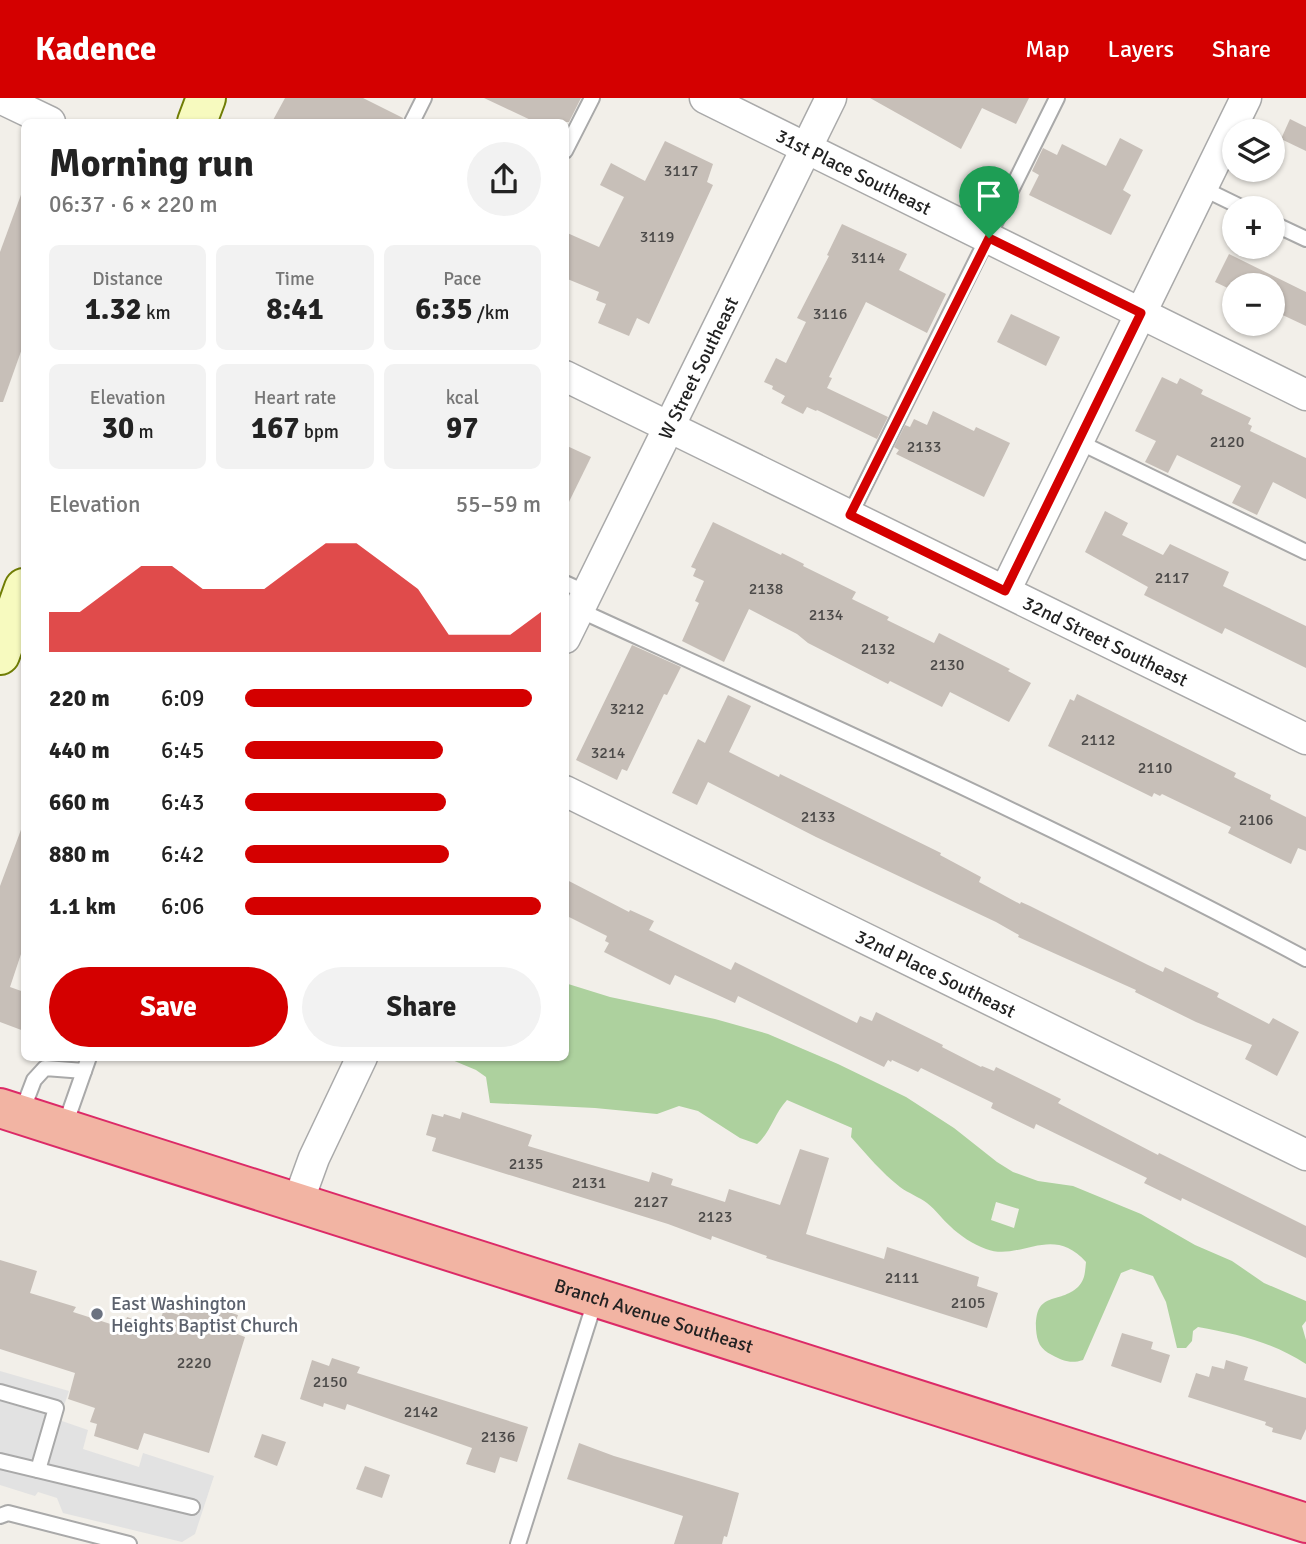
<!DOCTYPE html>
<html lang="en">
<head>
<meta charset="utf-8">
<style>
	:root { --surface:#fff; --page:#f2f2f2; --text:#222; --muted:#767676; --accent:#d40000 }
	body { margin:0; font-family:Signika,sans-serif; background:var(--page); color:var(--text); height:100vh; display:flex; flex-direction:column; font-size:26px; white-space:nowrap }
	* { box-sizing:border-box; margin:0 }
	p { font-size:23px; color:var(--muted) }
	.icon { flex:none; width:38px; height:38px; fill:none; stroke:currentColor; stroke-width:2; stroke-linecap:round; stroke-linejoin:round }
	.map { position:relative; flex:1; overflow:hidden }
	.details { position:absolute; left:21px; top:21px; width:548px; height:942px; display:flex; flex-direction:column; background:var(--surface); border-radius:10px; box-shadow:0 2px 5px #0004 }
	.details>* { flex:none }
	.controls { position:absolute; left:1222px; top:21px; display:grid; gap:14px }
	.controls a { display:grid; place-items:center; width:63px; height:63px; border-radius:50%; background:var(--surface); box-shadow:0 2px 5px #0004; font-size:35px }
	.pin { position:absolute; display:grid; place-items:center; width:60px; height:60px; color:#fff; margin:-72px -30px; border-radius:50% 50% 50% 0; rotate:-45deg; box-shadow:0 0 7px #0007 }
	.pin .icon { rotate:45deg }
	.round { display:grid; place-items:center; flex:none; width:74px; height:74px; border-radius:37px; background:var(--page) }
	.overview { display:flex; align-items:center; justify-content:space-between; height:119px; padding:0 28px }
	h1 { font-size:38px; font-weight:700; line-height:52px }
	.figures { display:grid; grid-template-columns:repeat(3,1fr); gap:10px; height:119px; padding:7px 28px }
	.figures div { display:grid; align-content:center; border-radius:10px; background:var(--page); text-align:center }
	.figures b { font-size:30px; font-weight:700 }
	.figures small { font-size:19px; font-weight:400 }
	.figures p { font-size:19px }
	.chart { height:196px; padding:14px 28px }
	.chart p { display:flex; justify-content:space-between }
	.chart svg { width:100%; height:126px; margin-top:7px; fill:var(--accent); opacity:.7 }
	.button { display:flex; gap:14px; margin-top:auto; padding:14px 28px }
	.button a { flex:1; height:80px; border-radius:42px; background:var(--accent); color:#fff; font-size:28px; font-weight:700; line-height:80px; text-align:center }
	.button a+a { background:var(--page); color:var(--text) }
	ul { padding:0 28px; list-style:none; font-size:23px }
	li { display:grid; grid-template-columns:112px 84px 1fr; align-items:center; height:52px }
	li i { height:18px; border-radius:9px; background:var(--accent) }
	header { display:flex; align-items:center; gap:42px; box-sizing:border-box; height:98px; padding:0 35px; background:var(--accent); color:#fff }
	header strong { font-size:33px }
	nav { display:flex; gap:38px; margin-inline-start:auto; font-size:24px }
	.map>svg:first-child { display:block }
</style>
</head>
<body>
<header>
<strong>Kadence</strong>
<nav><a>Map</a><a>Layers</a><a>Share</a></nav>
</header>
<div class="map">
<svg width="1306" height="1446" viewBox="0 0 1306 1446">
	<rect width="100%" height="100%" fill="#f2efe9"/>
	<!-- forest -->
	<path fill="#add19e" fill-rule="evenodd" d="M565 885 610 899 715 921 768 936 838 966 906 999 954 1030 997 1064 1013 1074 1038 1083 1073 1088 1141 1116 1195 1147 1232 1163 1264 1185 1306 1203V1223L1302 1228 1306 1242V1266C1272 1244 1237 1236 1198 1229L1193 1233 1192 1243 1186 1250H1177L1166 1204 1153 1178 1131 1171 1121 1175 1083 1262C1071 1266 1063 1263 1052 1257 1040 1251 1037 1244 1036 1231 1035 1192 1058 1207 1078 1189 1085 1182 1085 1174 1086 1164 1052 1125 1020 1164 986 1151 973 1146 960 1138 950 1128 942 1121 936 1112 927 1105 919 1099 908 1095 900 1089 881 1074 867 1057 851 1039L852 1030 787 1002C774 1016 771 1034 757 1046L740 1040 698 1013 679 1008 657 1016 595 1010 490 1005 486 979 476 972 445 959H565ZM996 1104 1019 1111 1014 1130 991 1122Z"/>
	<!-- parking -->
	<path fill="#e2e2e2" d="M0 1273 69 1293 59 1322 88 1332 83 1351 139 1369 143 1355 214 1378 195 1436 182 1444 63 1415 57 1400 38 1394 35 1398 0 1387Z"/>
	<!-- building -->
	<g fill="#c7bfb8">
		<path d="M285 0H363L403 20 402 24H272Z"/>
		<path d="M484 0H581L569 24H535Z"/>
		<path d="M870 0H1029L1016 26 982 10 961 51Z"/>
		<path d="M1290 21 1306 29V53L1281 41Z"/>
		<path d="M1120 40 1143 52 1123 92 1131 97 1111 137 1029 97 1039 77 1032 73 1043 50 1057 57 1062 46 1106 68Z"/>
		<path d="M665 43 713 66 707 84 713 87 649 226 637 220 629 238 598 225 606 206 596 202 599 194 565 180V134L599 149 624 99 600 87 611 65 645 83Z"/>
		<path d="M22 94H24V245L3 304H0V154Z"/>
		<path d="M842 126 907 156 899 172 946 196 927 235 866 204 829 279 832 280 827 290 888 319 877 341 817 312 816 313 807 309 803 316 781 305 785 298 772 291 773 288 764 284 776 260 786 265 806 224 797 220 829 158 827 157Z"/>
		<path d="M1229 156 1306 194V228L1272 212V187H1234V193L1215 184Z"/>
		<path d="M1011 216 1060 239 1046 268 997 244Z"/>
		<path d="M1162 279 1177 286 1180 280 1203 292 1201 296 1251 320 1248 326 1252 328 1250 333 1306 360V401L1273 384 1257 417 1232 405 1241 388 1177 357 1168 375 1145 364 1156 343 1135 333Z"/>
		<path d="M933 313 974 333 976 329 1010 345 984 399 896 356 899 352 894 349 905 327 910 329 914 321 927 327Z"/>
		<path d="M565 347 591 359 565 412Z"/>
		<path d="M1105 413 1128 425 1122 437 1163 457 1170 446 1229 474 1223 488 1306 528V570L1225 530 1222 536 1144 497 1148 489 1085 454Z"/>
		<path d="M713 424 781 457 782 455 804 466 803 468 856 494 852 501 889 519 887 522 934 545 939 535 1010 571 1008 573 1031 585 1009 624 950 594 942 609 890 583 888 586 808 545 797 536 749 511 724 564 682 543 699 505 695 503 704 483 693 478 696 471 691 469Z"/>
		<path d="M632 547 681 569 667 597 664 596 627 673 622 671 617 682 576 662Z"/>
		<path d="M1077 596 1236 675 1234 679 1271 697 1270 701 1306 719V753L1298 750 1291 766 1228 735 1231 729 1162 696 1160 698 1154 695 1152 699 1048 648 1070 601 1074 603Z"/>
		<path d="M728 597 751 608 729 654 779 679 780 676 941 755 940 757 981 779 979 784 1020 806 1021 804 1030 808 1148 867 1163 874 1165 869 1219 895 1217 899 1269 926 1273 920 1299 934 1277 978 1245 961 1252 947 1196 924 1135 894 1136 892 1018 839 1019 837 996 824 816 739 708 684 697 707 672 695 698 641 705 645Z"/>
		<path d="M22 729H24V847L10 889 24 894V933L0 924V788Z"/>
		<path d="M565 781 629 814 630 812 654 823 649 832 731 872 735 864 857 925 860 918 872 923 876 914 943 947 942 949 981 969 982 968 994 973 996 969 1061 1001 1058 1005 1158 1057 1159 1055 1306 1128V1160L1182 1100 1181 1103 1144 1085 1147 1080 1036 1026 1034 1031 991 1010 993 1005 921 970 918 974 892 962 891 964 888 962 884 969 738 898 735 905 675 877 670 887 604 854 609 845 605 843 607 838 565 817Z"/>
		<path d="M462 1014 532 1037 528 1048 649 1084 652 1074 673 1081 671 1087 725 1104 729 1091 780 1107 800 1051 829 1060 806 1136 884 1161 887 1149 979 1179 977 1188 998 1195 987 1230 766 1160 767 1158 712 1138 711 1142 668 1126 432 1053 436 1040 426 1037 432 1016 443 1019 444 1016 460 1021Z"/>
		<path d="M0 1162 37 1173 30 1195 76 1209 73 1214 123 1230 127 1219 158 1230 163 1214 166 1215 167 1213 179 1217 185 1200 238 1217 232 1234 245 1239 209 1355 144 1335 138 1352 94 1338 97 1326 90 1324 95 1310 68 1301 75 1275 0 1251Z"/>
		<path d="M1122 1235 1153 1244 1151 1251 1170 1257 1161 1285 1111 1268Z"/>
		<path d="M332 1260 360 1269 357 1275 528 1329 517 1364 500 1359 495 1375 466 1366 472 1350 347 1306 345 1312 324 1305 323 1309 300 1301 312 1262 329 1268Z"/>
		<path d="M1226 1262 1248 1269 1244 1282 1306 1300V1331L1301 1342 1272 1334 1273 1330 1265 1327 1266 1324 1188 1299 1196 1275 1209 1279 1212 1268 1224 1271Z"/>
		<path d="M262 1336 286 1344 277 1368 254 1359Z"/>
		<path d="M579 1345 614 1358 739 1395 727 1439 724 1438 722 1446H674L683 1418 567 1381Z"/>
		<path d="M365 1368 390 1377 382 1400 356 1391Z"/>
	</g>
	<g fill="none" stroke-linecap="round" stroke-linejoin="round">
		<!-- service casing -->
		<g stroke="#a9a9a9" stroke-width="18">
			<g id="service">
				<path d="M412 24 424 0"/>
				<path d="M565 53 592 0"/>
				<path d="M1202 90 1243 110"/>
				<path d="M1272 125 1306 141"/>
				<path d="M1079 344 1306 454"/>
				<path d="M850 417 1057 0"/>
				<path d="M565 485 587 495"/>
				<path d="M579 512C824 624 1069 734 1306 861"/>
				<path d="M21 1016 34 982 45 970 84 973"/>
				<path d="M64 1030 89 959"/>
				<path d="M0 1294 56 1310 38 1372"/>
				<path d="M0 1363 192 1409"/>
				<path d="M0 1418 8 1415 129 1446"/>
				<path d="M518 1446 596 1200"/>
			</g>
		</g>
		<!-- minor casing -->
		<g stroke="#a9a9a9" stroke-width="33">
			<g id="minor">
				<path d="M0 0 50 24"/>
				<path id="s1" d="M705 0 1306 297"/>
				<path id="s2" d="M565 278 1306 641"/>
				<path d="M1005 493 1246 0"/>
				<path id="s3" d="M565 540 831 0"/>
				<path id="s4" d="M565 693 1306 1057"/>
				<path d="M298 1104 314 1060 362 959"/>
			</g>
		</g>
		<!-- secondary casing -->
		<g stroke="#707d05" stroke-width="42">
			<g id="secondary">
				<path d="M197 24 206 0"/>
				<path d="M0 557 24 490"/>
			</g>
		</g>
		<!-- trunk casing -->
		<g stroke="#dc2a67" stroke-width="42">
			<g id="trunk">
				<path id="s5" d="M0 1010C435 1150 872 1284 1306 1425"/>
			</g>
		</g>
		<!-- service -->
		<use href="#service" stroke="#fff" stroke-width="14"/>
		<!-- minor -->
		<use href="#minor" stroke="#fff" stroke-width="30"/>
		<!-- secondary -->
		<use href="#secondary" stroke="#f7fabf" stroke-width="38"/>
		<!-- trunk -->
		<use href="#trunk" stroke="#f2b4a3" stroke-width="38"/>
	</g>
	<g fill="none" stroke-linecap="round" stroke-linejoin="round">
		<!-- route casing -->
		<g stroke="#fff" stroke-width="14">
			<path id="route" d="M989 140 1141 215 1005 493 850 417Z"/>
		</g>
		<!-- route -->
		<use href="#route" stroke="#d40000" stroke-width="9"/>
	</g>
	<!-- markers -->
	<circle fill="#6b7280" stroke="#fff" stroke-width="2.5" cx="97" cy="1216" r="7"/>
	<g text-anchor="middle" stroke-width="6" stroke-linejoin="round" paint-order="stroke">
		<!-- number labels -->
		<g font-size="16" fill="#4b4948">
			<text x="681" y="78">3117</text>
			<text x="657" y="144">3119</text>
			<text x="868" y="165">3114</text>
			<text x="830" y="221">3116</text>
			<text x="1227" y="349">2120</text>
			<text x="924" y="354">2133</text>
			<text x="1172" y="485">2117</text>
			<text x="766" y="496">2138</text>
			<text x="826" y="522">2134</text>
			<text x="878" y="556">2132</text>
			<text x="947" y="572">2130</text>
			<text x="627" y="616">3212</text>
			<text x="1098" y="647">2112</text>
			<text x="608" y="660">3214</text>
			<text x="1155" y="675">2110</text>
			<text x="818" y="724">2133</text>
			<text x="1256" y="727">2106</text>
			<text x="526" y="1071">2135</text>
			<text x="589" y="1090">2131</text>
			<text x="651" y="1109">2127</text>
			<text x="715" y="1124">2123</text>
			<text x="902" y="1185">2111</text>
			<text x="968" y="1210">2105</text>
			<text x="194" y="1270">2220</text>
			<text x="330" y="1289">2150</text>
			<text x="421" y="1319">2142</text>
			<text x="498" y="1344">2136</text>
		</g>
		<!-- street labels -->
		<g font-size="19" fill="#222" stroke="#fff">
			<text dy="7" stroke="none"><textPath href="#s1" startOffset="166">31st Place Southeast</textPath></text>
			<text dy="7" stroke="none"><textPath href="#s3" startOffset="301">W Street Southeast</textPath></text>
			<text dy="7" stroke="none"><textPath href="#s2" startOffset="602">32nd Street Southeast</textPath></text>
			<text dy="7" stroke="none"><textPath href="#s4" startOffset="413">32nd Place Southeast</textPath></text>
			<text dy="7" stroke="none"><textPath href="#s5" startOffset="686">Branch Avenue Southeast</textPath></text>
		</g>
		<!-- worship labels -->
		<g font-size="19" fill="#5b616d" stroke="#fff" text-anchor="start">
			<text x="111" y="1212">East Washington<tspan x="111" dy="22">Heights Baptist Church</tspan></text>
		</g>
	</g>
</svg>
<div class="controls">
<a><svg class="icon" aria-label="layers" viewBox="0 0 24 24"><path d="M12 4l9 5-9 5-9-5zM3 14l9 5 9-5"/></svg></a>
<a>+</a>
<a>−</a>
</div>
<div class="pin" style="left:989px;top:140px;background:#1e9e55"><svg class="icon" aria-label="arrive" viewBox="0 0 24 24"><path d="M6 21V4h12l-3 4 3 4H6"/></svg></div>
<section class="details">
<div class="overview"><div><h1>Morning run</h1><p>06:37 · 6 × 220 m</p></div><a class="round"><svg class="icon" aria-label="share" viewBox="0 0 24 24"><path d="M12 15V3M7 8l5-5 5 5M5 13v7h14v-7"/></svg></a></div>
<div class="figures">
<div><p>Distance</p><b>1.32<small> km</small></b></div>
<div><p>Time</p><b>8:41</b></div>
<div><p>Pace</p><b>6:35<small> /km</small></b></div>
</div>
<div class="figures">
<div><p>Elevation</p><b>30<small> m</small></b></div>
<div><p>Heart rate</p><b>167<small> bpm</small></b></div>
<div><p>kcal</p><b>97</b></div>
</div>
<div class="chart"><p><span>Elevation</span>55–59 m</p>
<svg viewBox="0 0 160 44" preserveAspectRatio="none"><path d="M0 44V30L10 30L20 22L30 14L40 14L50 22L60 22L70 22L80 14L90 6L100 6L110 14L120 22L130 38L140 38L150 38L160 30V44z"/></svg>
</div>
<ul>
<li><b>220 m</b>6:09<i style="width:97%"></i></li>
<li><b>440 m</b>6:45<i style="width:67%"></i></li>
<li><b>660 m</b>6:43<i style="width:68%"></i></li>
<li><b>880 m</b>6:42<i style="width:69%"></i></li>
<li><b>1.1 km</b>6:06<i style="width:100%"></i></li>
</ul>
<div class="button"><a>Save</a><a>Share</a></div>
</section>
</div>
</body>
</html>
